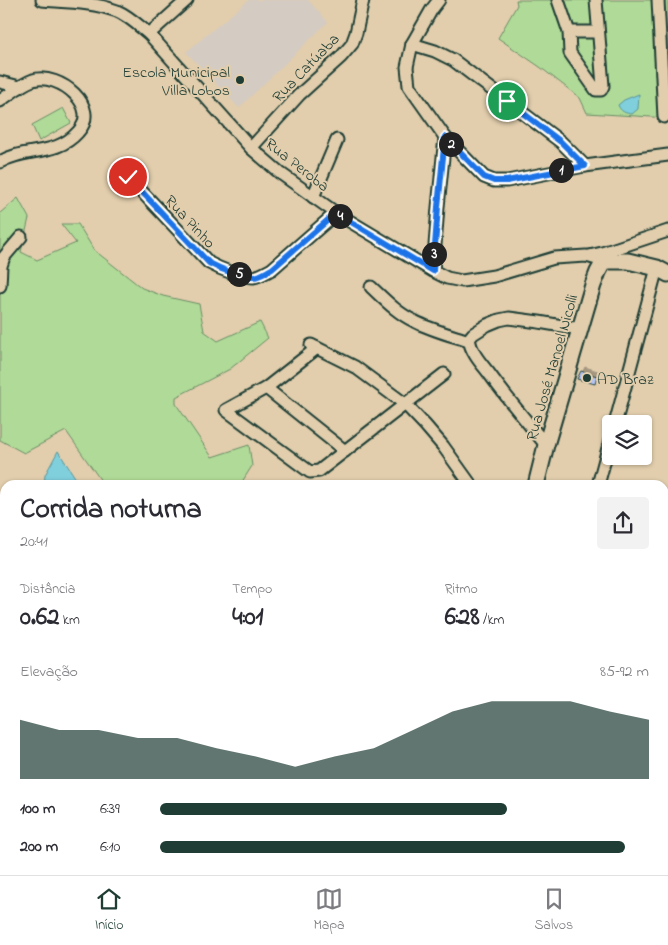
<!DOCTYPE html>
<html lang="pt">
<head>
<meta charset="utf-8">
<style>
	:root { --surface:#fff; --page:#f2f2f3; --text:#2b2b33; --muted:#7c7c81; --line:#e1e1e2; --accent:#1f3d34 }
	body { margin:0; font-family:"Indie Flower",sans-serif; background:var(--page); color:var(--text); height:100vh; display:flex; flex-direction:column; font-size:19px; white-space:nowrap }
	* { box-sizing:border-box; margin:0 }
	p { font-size:16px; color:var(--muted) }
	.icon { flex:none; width:28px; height:28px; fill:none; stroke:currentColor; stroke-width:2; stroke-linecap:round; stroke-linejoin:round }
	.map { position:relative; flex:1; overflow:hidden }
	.side { position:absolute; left:0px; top:480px; width:669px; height:395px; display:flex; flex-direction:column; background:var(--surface); border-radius:15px 15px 0 0; box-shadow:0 1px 4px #0004 }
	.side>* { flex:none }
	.fabs { position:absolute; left:602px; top:415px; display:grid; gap:10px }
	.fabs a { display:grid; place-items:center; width:50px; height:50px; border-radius:5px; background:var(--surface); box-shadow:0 1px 4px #0004; font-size:25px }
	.pin { position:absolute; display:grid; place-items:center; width:42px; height:42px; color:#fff; margin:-21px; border:2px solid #fff; border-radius:50%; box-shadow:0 1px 5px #0007 }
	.km { position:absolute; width:25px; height:25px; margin:-12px; border-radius:50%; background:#222; color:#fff; font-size:14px; line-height:25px; text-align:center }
	.round { display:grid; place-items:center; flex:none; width:52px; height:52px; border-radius:5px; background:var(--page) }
	.headline { display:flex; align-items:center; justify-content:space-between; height:85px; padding:0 20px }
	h1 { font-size:28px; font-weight:700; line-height:38px }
	.figures { display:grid; grid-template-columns:repeat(3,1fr); gap:8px; height:85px; padding:5px 20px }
	.figures div { display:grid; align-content:center }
	.figures b { font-size:25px; font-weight:700 }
	.figures small { font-size:14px; font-weight:400 }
	.figures p { font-size:14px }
	.chart { height:140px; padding:10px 20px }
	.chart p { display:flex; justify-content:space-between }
	.chart svg { width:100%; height:90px; margin-top:5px; fill:var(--accent); opacity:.7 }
	ul { padding:0 20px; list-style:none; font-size:16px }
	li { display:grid; grid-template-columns:80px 60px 1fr; align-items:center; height:38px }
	li i { height:12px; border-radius:6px; background:var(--accent) }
	.tabs { display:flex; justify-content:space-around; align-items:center; height:70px; border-top:1px solid var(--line); background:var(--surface); font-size:14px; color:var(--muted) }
	.tabs a { display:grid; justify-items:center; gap:2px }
	.tabs .active { color:var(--accent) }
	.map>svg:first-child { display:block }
</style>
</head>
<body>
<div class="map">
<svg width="668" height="875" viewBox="0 0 668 875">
	<defs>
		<filter id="shadow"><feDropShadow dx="4" dy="-4" stdDeviation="0" flood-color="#0004"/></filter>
	</defs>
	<rect width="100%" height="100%" fill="#e2cead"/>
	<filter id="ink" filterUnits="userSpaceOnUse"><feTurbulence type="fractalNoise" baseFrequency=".02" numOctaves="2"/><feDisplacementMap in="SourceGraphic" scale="10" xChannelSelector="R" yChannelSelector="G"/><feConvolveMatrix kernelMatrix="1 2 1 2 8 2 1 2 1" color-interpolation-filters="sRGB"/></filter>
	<g filter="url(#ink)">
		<!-- built -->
		<path fill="#d4cbc2" d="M249 0H308L328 22 239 108 186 52Z"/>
		<!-- green -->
		<g fill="#b0da97" stroke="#688c66">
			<path d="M516 0H668V118L587 113 580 98 540 67 498 38 517 5Z"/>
			<path d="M63 108 71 123 39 141 32 125Z"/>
			<path d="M18 198 29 218 21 252 37 260 76 243 61 224H78L94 250 142 288 163 296 199 304 204 331 218 341 260 322 268 338 230 369 176 397V404L212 457 249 445 252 466 240 485H104L66 431 24 453 0 440V213Z"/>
		</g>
		<!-- water -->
		<g fill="#80cfdd" stroke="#599599">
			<path d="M639 94 638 109 632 114C625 113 621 112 618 105L624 100Z"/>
			<path d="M58 451 80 485H44L45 475Z"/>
		</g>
		<!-- building -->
		<g fill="#b3c3f3" stroke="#1f3d34" filter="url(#shadow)">
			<path d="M581 371 597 376 595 384 577 379Z"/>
			<path d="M50 870H59L66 875H56Z"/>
			<path d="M61 870H77L73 875H68Z"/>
			<path d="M78 870H84L87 873 85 875H74Z"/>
			<path d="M121 870 127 875H117Z"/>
			<path d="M121 870H139L136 875H127Z"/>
			<path d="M248 870H271L272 875H254L253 873 250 874Z"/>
			<path d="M271 870H281L282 875H272Z"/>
			<path d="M281 870H291V872L282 875Z"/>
			<path d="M402 870H408L416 875H402L399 873Z"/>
			<path d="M408 870H418L422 872 420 875H416Z"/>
			<path d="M421 870H435L437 872 435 875H428Z"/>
			<path d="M462 870H476L472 875H460L459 874Z"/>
			<path d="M476 870H491L487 875H472Z"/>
			<path d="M499 870H506L503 875H499L497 874Z"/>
			<path d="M566 870H573L572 871 573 872 571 875H563Z"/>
			<path d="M577 870H605L609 873 601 875V873L577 871Z"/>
		</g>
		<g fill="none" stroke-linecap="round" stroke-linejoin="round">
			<!-- minor casing -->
			<g stroke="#1f3d34" stroke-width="15">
				<g id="minor">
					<path d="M42 0C67 2 93 2 117 11 129 16 139 26 149 34L251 148 280 173 336 213 433 271 447 278 462 281 494 276 554 258 586 256 604 261"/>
					<path d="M558 0 569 32 570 53 596 90H601L603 86 596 0"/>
					<path d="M658 0 664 117"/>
					<path d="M569 32H598"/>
					<path d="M149 34 187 0"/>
					<path d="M412 44 432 9 439 0"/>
					<path d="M0 82 20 87"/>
					<path d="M0 101C10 94 21 84 33 80 59 72 102 107 78 132 56 157 25 147 0 162"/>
					<path d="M445 137 484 177 494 181H507L585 166 668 155"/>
					<path d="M251 148 299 95 341 57 352 44 356 33 363 0"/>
					<path d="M128 177 209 263C220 269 240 277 253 277 260 276 266 272 272 269L336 213"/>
					<path d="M313 197 337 140"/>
					<path d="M589 256 602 253 668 231"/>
					<path d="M433 271 438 207 445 137 409 86 407 67 412 44 435 51 453 60 561 142 585 166"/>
					<path d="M0 286 1 266 4 257 21 237"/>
					<path d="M371 287C384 299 397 313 414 321 431 330 451 335 469 341"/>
					<path d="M311 345 355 367 405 404 425 425 443 446 471 485"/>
					<path d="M317 348 266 388 226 410 310 472 319 471 444 374"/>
					<path d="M266 388 345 451"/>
					<path d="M615 424 657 268"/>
					<path d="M546 445C526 421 506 397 488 372 480 362 471 352 469 339L473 334 487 325 499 320 509 318 539 322 580 329"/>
					<path d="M598 485 611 437"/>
					<path d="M664 518H668"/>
					<path d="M664 635 668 636"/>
					<path d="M664 716 668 717"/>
					<path d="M0 727 5 723"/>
					<path d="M0 761 5 757"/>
					<path d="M664 863 668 861"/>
					<path d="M167 870 174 875"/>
					<path d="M380 870 387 875"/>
					<path d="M523 870 531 875"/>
					<path d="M20 875 24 870"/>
					<path d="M33 875 36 870"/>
					<path d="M329 875 354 870"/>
					<path d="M630 875 646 870"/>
				</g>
			</g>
			<!-- major casing -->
			<g stroke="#1f3d34" stroke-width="19">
				<g id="major">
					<path d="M536 485 546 445 593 285 598 272 604 261H628L657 268 668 274"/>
					<path d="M0 685 5 691"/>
					<path d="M212 870 219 875"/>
				</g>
			</g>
			<!-- minor -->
			<use href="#minor" stroke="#e2cead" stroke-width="11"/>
			<!-- major -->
			<use href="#major" stroke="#e2cead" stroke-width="15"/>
		</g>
	</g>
	<g fill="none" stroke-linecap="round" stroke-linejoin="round" filter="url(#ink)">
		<!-- route casing -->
		<g stroke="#fff" stroke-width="10">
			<path id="route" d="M128 177 209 263C220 269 240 277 253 277 260 277 266 272 272 269L336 213 433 271 438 207 445 137 484 177 494 181H507L585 166 561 142 507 101"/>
		</g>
		<!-- route -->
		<use href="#route" stroke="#1a73e8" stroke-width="6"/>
	</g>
	<!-- markers -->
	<g fill="#1f3d34" stroke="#e2cead" stroke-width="2">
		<circle cx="240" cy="80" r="5"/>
		<circle cx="587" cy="378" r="5"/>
	</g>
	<g text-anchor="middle" stroke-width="4" stroke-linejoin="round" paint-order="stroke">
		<!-- street labels -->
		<g font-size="16" fill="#1f3d34" stroke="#e2cead">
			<text transform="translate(305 67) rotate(-46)" y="6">Rua Catúaba</text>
			<text transform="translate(298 164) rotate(38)" y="6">Rua Peroba</text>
			<text transform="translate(191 221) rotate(47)" y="6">Rua Pinho</text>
			<text transform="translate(551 367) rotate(-74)" y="6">Rua José Manoel Nicolli</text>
		</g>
		<!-- poi labels -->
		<g font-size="16" fill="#1f3d34" stroke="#e2cead" text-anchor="end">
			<text x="230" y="77">Escola Municipal<tspan x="230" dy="18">Villa Lobos</tspan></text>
			<text x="597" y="384" text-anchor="start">AD Braz</text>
		</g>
	</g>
</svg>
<div class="fabs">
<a><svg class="icon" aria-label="layers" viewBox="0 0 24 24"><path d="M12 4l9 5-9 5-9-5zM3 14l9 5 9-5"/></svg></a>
</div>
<div class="pin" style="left:507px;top:101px;background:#1e9e55"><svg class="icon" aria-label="arrive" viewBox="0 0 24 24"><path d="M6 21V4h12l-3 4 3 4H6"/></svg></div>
<div class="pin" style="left:128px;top:177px;background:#d93025"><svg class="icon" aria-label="check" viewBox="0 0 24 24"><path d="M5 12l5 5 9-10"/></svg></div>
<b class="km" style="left:561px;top:170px">1</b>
<b class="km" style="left:451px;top:144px">2</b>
<b class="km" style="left:434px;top:254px">3</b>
<b class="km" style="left:340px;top:216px">4</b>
<b class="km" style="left:239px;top:274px">5</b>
<section class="side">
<div class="headline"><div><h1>Corrida noturna</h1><p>20:41</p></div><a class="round"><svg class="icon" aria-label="share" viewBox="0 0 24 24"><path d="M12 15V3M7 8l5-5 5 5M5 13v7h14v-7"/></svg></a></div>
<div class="figures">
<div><p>Distância</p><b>0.62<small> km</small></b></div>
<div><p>Tempo</p><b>4:01</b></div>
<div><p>Ritmo</p><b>6:28<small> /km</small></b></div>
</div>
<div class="chart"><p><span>Elevação</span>85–92 m</p>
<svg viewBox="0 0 160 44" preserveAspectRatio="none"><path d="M0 44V15L10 20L20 20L30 24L40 24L50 29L60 33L70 38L80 33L90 29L100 20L110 11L120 6L130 6L140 6L150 11L160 15V44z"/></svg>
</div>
<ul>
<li><b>100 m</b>6:39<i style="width:71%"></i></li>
<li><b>200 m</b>6:10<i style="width:95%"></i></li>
</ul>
</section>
</div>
<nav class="tabs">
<a class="active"><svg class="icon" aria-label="home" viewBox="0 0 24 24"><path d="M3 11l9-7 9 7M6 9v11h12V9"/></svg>Início</a>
<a><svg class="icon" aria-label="map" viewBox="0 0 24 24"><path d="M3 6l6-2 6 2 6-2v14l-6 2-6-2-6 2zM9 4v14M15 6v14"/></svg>Mapa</a>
<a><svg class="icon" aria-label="saved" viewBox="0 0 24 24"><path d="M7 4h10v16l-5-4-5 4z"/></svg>Salvos</a>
</nav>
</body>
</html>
